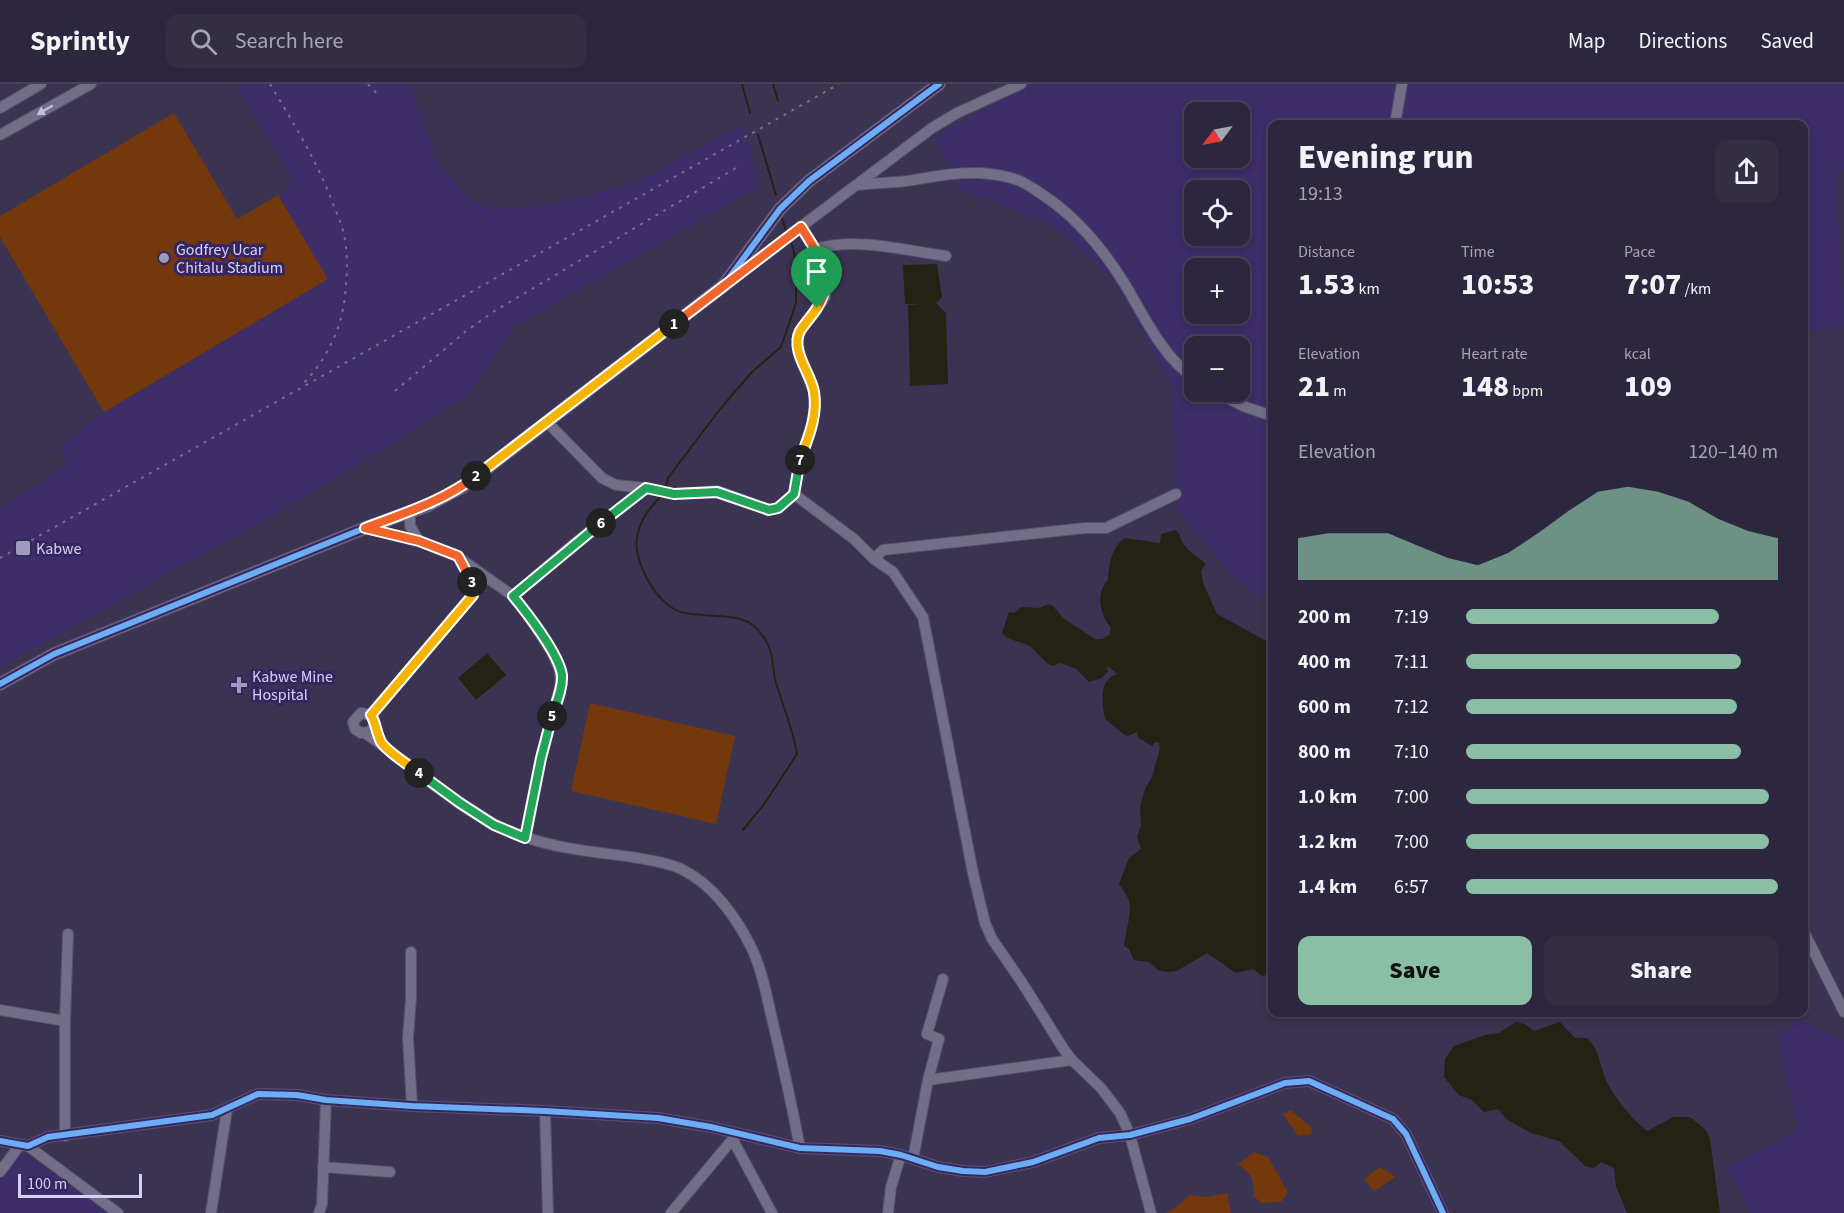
<!DOCTYPE html>
<html lang="en">
<head>
<meta charset="utf-8">
<style>
	:root { --surface:#2c263e; --page:#342e45; --text:#f1f3f6; --muted:#a6a5b0; --line:#484358; --accent:#8abfa5 }
	body { margin:0; font-family:"Source Sans 3",sans-serif; background:var(--page); color:var(--text); height:100vh; display:flex; flex-direction:column; font-size:22px; white-space:nowrap }
	* { box-sizing:border-box; margin:0 }
	p { font-size:20px; color:var(--muted) }
	.icon { flex:none; width:33px; height:33px; fill:none; stroke:currentColor; stroke-width:2; stroke-linecap:round; stroke-linejoin:round }
	.map { position:relative; flex:1; overflow:hidden }
	.panel { position:absolute; left:1268px; top:36px; width:540px; height:897px; display:flex; flex-direction:column; background:var(--surface); border-radius:12px; box-shadow:0 3px 9px #0003,0 0 0 2px var(--line) }
	.panel>* { flex:none }
	.needle { width:39px; rotate:238deg }
	.buttons { position:absolute; left:1184px; top:18px; display:grid; gap:12px }
	.buttons a { display:grid; place-items:center; width:66px; height:66px; border-radius:12px; background:var(--surface); box-shadow:0 3px 9px #0003,0 0 0 2px var(--line); font-size:30px }
	.scale { position:absolute; left:18px; bottom:15px; width:124px; box-sizing:border-box; padding-left:6px; border:3px solid #d7d1f5; border-top:0; font-size:16px; line-height:21px; white-space:nowrap; color:#d7d1f5; -webkit-text-stroke:4px #35265f; paint-order:stroke }
	.pin { position:absolute; display:grid; place-items:center; width:51px; height:51px; color:#fff; margin:-62px -26px; border-radius:50% 50% 50% 0; rotate:-45deg; box-shadow:0 0 6px #0007 }
	.pin .icon { rotate:45deg }
	.km { position:absolute; width:30px; height:30px; margin:-15px; border-radius:50%; background:#222; color:#fff; font-size:16px; line-height:30px; text-align:center }
	.round { display:grid; place-items:center; flex:none; width:63px; height:63px; border-radius:12px; background:var(--page) }
	.summary { display:flex; align-items:center; justify-content:space-between; height:102px; padding:0 30px }
	h1 { font-size:33px; font-weight:800; line-height:45px }
	.figures { display:grid; grid-template-columns:repeat(3,1fr); gap:9px; height:102px; padding:6px 30px }
	.figures div { display:grid; align-content:center }
	.figures b { font-size:30px; font-weight:800 }
	.figures small { font-size:16px; font-weight:400 }
	.figures p { font-size:16px }
	.chart { height:168px; padding:12px 30px }
	.chart p { display:flex; justify-content:space-between }
	.chart svg { width:100%; height:108px; margin-top:6px; fill:var(--accent); opacity:.7 }
	.primary-button { display:flex; gap:12px; margin-top:auto; padding:12px 30px }
	.primary-button a { flex:1; height:69px; border-radius:12px; background:var(--accent); color:#111; font-size:24px; font-weight:800; line-height:69px; text-align:center }
	.primary-button a+a { background:var(--page); color:var(--text) }
	ul { padding:0 30px; list-style:none; font-size:20px }
	li { display:grid; grid-template-columns:96px 72px 1fr; align-items:center; height:45px }
	li i { height:15px; border-radius:8px; background:var(--accent) }
	header { display:flex; align-items:center; gap:36px; box-sizing:border-box; height:84px; padding:0 30px; background:var(--surface); border-bottom:2px solid var(--line) }
	header strong { font-size:28px }
	nav { display:flex; gap:33px; margin-inline-start:auto; font-size:21px }
	.search { width:420px; height:54px; background:var(--page); display:flex; align-items:center; gap:15px; box-sizing:border-box; padding:0 21px; border-radius:12px; color:var(--muted); font-size:22px }
	.map>svg:first-child { display:block }
</style>
</head>
<body>
<header>
<strong>Sprintly</strong>
<div class="search"><svg class="icon" aria-label="search" viewBox="0 0 24 24"><circle cx="10" cy="10" r="6"/><path d="M15 15l6 6"/></svg>Search here</div>
<nav><a>Map</a><a>Directions</a><a>Saved</a></nav>
</header>
<div class="map">
<svg width="1844" height="1129" viewBox="0 0 1844 1129">
	<rect width="100%" height="100%" fill="#3b3352"/>
	<!-- built -->
	<g fill="#3d2d68" fill-rule="evenodd">
		<path d="M235 0H408L439 81 466 111 492 126 557 120 636 98 743 41 760 102 513 243 467 312 401 354 278 428 0 583V424L69 381 59 364 104 328 328 195 280 114 293 95Z"/>
		<path d="M1030 0H1844V87L1835 88 1844 243 1803 247V40H1272V519L1234 493 1176 424 1173 304 1115 197 1052 141 960 105 935 53ZM1194 28H1239V74H1194ZM1194 106H1239V152H1194ZM1194 184H1239V230H1194ZM1194 262H1239V308H1194Z"/>
		<path d="M1801 937 1844 956V1129H1751L1726 1084 1798 1046 1777 951Z"/>
		<path d="M20 1067 111 1127 114 1129H0V1095Z"/>
	</g>
	<!-- green -->
	<g fill="#73380b">
		<path d="M174 29 237 135 278 111 328 195 104 328 0 153V132Z"/>
		<path d="M590 619 735 652 716 740 571 707Z"/>
		<path d="M1291 1026 1312 1044 1311 1050 1298 1052 1283 1030Z"/>
		<path d="M1254 1068 1268 1073 1288 1108 1281 1118 1262 1119 1253 1112C1254 1093 1253 1092 1238 1080Z"/>
		<path d="M1380 1083 1396 1093 1374 1107 1364 1095Z"/>
		<path d="M1227 1109 1231 1129H1166L1178 1122 1190 1111 1206 1113Z"/>
	</g>
	<!-- water -->
	<g fill="#222315">
		<path d="M937 180 942 213 936 219 946 229 948 300 910 302 908 221 922 220H905L903 181Z"/>
		<path d="M1175 446 1179 449C1183 464 1192 469 1204 478L1205 481 1201 487 1203 499 1217 530 1272 560V889L1262 892 1253 885 1236 889 1207 869 1177 887 1167 888 1158 886 1149 878 1134 876 1129 865 1124 862C1125 848 1132 832 1129 817 1128 812 1122 805 1119 800L1129 774 1141 765 1137 753 1141 742 1140 722 1145 705 1152 693 1160 664 1159 659 1156 658 1152 662 1138 654 1137 648 1128 652 1125 651 1105 635C1102 619 1098 596 1117 590L1108 582 1107 584 1108 587 1102 594 1089 598 1076 585 1061 579 1052 582C1040 576 1038 567 1029 562 1019 556 1010 558 1002 549L1009 528 1014 529 1022 523 1040 524 1048 520 1053 522 1063 534 1095 555H1102L1109 551 1111 544C1100 531 1095 509 1108 496 1109 480 1111 464 1125 454L1160 459 1161 450Z"/>
		<path d="M487 569 506 591 476 616 458 594Z"/>
		<path d="M1516 938 1525 940 1534 947 1560 938 1575 954C1580 954 1585 953 1589 956 1598 964 1600 981 1604 991 1609 1007 1634 1039 1648 1047L1673 1033H1690L1706 1046 1710 1055 1720 1129H1627L1616 1102 1614 1084 1601 1078 1594 1084 1585 1082 1559 1057 1531 1049 1506 1035 1498 1025 1484 1028 1472 1016 1459 1011 1444 993 1445 975 1454 962 1485 951 1499 949Z"/>
	</g>
	<g fill="none" stroke-linecap="round" stroke-linejoin="round">
		<!-- stream -->
		<g stroke="#222315" stroke-width="2">
			<path d="M742 0 750 29"/>
			<path d="M773 0 778 17"/>
			<path d="M758 51 776 111"/>
			<path d="M782 134 786 147"/>
			<path d="M666 403 668 394 720 325 752 288 781 263 796 219V179L792 160"/>
			<path d="M662 411C651 422 639 437 637 454 633 478 657 521 681 528 702 534 735 528 753 541 759 546 767 557 769 563 773 573 773 585 775 595 782 621 793 644 797 670L765 719 743 746"/>
		</g>
		<!-- minor casing -->
		<g stroke="#574f6b" stroke-width="12">
			<g id="minor">
				<path d="M0 24 41 0"/>
				<path d="M1395 40 1402 0"/>
				<path d="M0 51 91 0"/>
				<path d="M857 101C874 99 891 99 907 97 932 93 955 88 980 89 993 90 1008 92 1020 97 1027 100 1034 105 1040 109 1076 132 1104 166 1126 202 1145 234 1163 273 1194 294"/>
				<path d="M815 165C858 153 902 166 946 172"/>
				<path d="M729 197 932 44 957 29 1021 0"/>
				<path d="M1215 308 1243 322 1272 332"/>
				<path d="M548 339 602 394 616 401 646 404 674 410 717 407 769 426 778 424 789 415 794 410 798 381 811 346 815 321 814 308 801 274 797 256 800 247 825 213 826 204 825 190 821 176 801 143"/>
				<path d="M794 410 854 455 874 475 893 488 923 533 973 789 985 839 992 855 1021 897 1063 964 1072 976 1101 1004 1120 1029 1130 1051 1151 1129"/>
				<path d="M410 427V442L419 457"/>
				<path d="M365 444 419 457 458 473 513 512 526 528 552 568 559 584 561 599 541 674 525 754"/>
				<path d="M874 475 883 466 1085 444H1106L1176 410"/>
				<path d="M513 512 575 459 646 404"/>
				<path d="M371 631 473 511C475 497 466 486 459 475"/>
				<path d="M374 643 369 648 361 649 355 645 353 638 361 629 371 631 374 637V643L383 661"/>
				<path d="M365 649C417 684 465 734 525 753 559 765 596 768 632 773 648 776 666 778 681 785 713 800 737 834 752 865 763 888 767 915 773 939 783 981 792 1022 800 1064"/>
				<path d="M1803 846 1844 928"/>
				<path d="M411 868V914L408 954 412 1022"/>
				<path d="M0 926 65 937 68 850"/>
				<path d="M928 996 1072 976"/>
				<path d="M545 1027 548 1129"/>
				<path d="M65 1052V937"/>
				<path d="M733 1056 772 1129"/>
				<path d="M0 1057 28 1062 48 1053 212 1031 258 1010 297 1011 326 1016 412 1022 545 1027 658 1034 711 1043 800 1064 880 1067 901 1071 938 1083 963 1087 985 1088 1033 1078 1099 1054 1130 1051 1190 1035 1285 999 1309 997 1393 1035 1406 1050 1443 1129"/>
				<path d="M28 1062 118 1129"/>
				<path d="M913 1075 928 996 939 955 927 950 943 895"/>
				<path d="M323 1083 390 1088"/>
				<path d="M0 1088 19 1062"/>
				<path d="M211 1129 227 1025"/>
				<path d="M319 1129 322 1120 326 1016"/>
				<path d="M671 1129 737 1050"/>
				<path d="M888 1129 891 1103 901 1071"/>
			</g>
		</g>
		<!-- tertiary casing -->
		<g stroke="#574f6b" stroke-width="14">
			<path id="tertiary" d="M0 600 54 570 365 444 427 422 464 402 723 202 780 125 809 97 939 0"/>
		</g>
		<!-- minor -->
		<use href="#minor" stroke="#736e87" stroke-width="10"/>
		<!-- tertiary -->
		<use href="#tertiary" stroke="#736e87" stroke-width="12"/>
		<!-- rail -->
		<g stroke="#767087" stroke-width="2" stroke-dasharray="3 6" stroke-linecap="butt">
			<path d="M270 0C293 38 316 76 332 117 337 130 343 143 345 156 348 175 347 193 345 211 342 245 326 276 303 300"/>
			<path d="M368 0 380 13"/>
			<path d="M395 307 465 248 493 228 741 81"/>
			<path d="M0 474 839 0"/>
		</g>
		<!-- cycleway casing -->
		<g stroke="#35265f" stroke-width="10">
			<g id="cycleway">
				<path d="M0 600 54 570 365 444 427 422 464 402 723 202 780 125 809 97 939 0"/>
				<path d="M0 1057 28 1062 48 1053 212 1031 258 1010 297 1011 326 1016 412 1022 545 1027 658 1034 711 1043 800 1064 880 1067 901 1071 938 1083 963 1087 985 1088 1033 1078 1099 1054 1130 1051 1190 1035 1285 999 1309 997 1393 1035 1406 1050 1443 1129"/>
			</g>
		</g>
		<!-- cycleway -->
		<use href="#cycleway" stroke="#6dadf4" stroke-width="6"/>
	</g>
	<!-- one-way arrows -->
	<defs><path id="oneway-solid" d="M-6-.8H1V-3.2L6.5 0L1 3.2V.8H-6Z" transform="scale(1.5)"/></defs>
	<use fill="#c3bddf" href="#oneway-solid" transform="translate(45 26) rotate(150)"/>
	<g fill="none" stroke-linecap="round" stroke-linejoin="round">
		<!-- split-1 casing -->
		<g stroke="#fff" stroke-width="12">
			<path id="split-1" d="M674 240 801 143C818 169 836 195 817 224"/>
		</g>
		<!-- split-2 casing -->
		<g stroke="#fff" stroke-width="12">
			<path id="split-2" d="M476 392 674 240"/>
		</g>
		<!-- split-3 casing -->
		<g stroke="#fff" stroke-width="12">
			<path id="split-3" d="M472 498 458 472 419 457 365 444C404 429 442 418 476 392"/>
		</g>
		<!-- split-4 casing -->
		<g stroke="#fff" stroke-width="12">
			<path id="split-4" d="M419 689C409 681 387 668 381 658 376 648 376 639 371 631L473 511 474 503 472 498"/>
		</g>
		<!-- split-5 casing -->
		<g stroke="#fff" stroke-width="12">
			<path id="split-5" d="M419 689 460 719 494 741 525 754 541 674 552 632"/>
		</g>
		<!-- split-6 casing -->
		<g stroke="#fff" stroke-width="12">
			<path id="split-6" d="M552 632C556 620 563 604 562 591 559 570 527 529 513 512L601 439"/>
		</g>
		<!-- split-7 casing -->
		<g stroke="#fff" stroke-width="12">
			<path id="split-7" d="M601 439 646 404 674 410 717 408 769 426 778 424 794 410 800 376"/>
		</g>
		<!-- split-8 casing -->
		<g stroke="#fff" stroke-width="12">
			<path id="split-8" d="M800 376C808 354 818 332 814 308 811 289 790 267 800 247 805 239 812 232 817 224"/>
		</g>
		<!-- split-1 -->
		<use href="#split-1" stroke="#f0652b" stroke-width="8"/>
		<!-- split-2 -->
		<use href="#split-2" stroke="#f5b400" stroke-width="8"/>
		<!-- split-3 -->
		<use href="#split-3" stroke="#f0652b" stroke-width="8"/>
		<!-- split-4 -->
		<use href="#split-4" stroke="#f5b400" stroke-width="8"/>
		<!-- split-5 -->
		<use href="#split-5" stroke="#22a559" stroke-width="8"/>
		<!-- split-6 -->
		<use href="#split-6" stroke="#22a559" stroke-width="8"/>
		<!-- split-7 -->
		<use href="#split-7" stroke="#22a559" stroke-width="8"/>
		<!-- split-8 -->
		<use href="#split-8" stroke="#f5b400" stroke-width="8"/>
	</g>
	<!-- markers -->
	<g fill="#a09abc" stroke="#35265f" stroke-width="2">
		<circle cx="164" cy="174" r="6"/>
		<rect x="15" y="456" width="16" height="16" rx="3"/>
		<path d="M236 592h6v6h6v6h-6v6h-6v-6h-6v-6h6z"/>
	</g>
	<g text-anchor="middle" stroke-width="6" stroke-linejoin="round" paint-order="stroke">
		<!-- poi labels -->
		<g font-size="16" fill="#d7d1f5" stroke="#35265f" text-anchor="start">
			<text x="176" y="171">Godfrey Ucar<tspan x="176" dy="18">Chitalu Stadium</tspan></text>
			<text x="36" y="470">Kabwe</text>
			<text x="252" y="598">Kabwe Mine<tspan x="252" dy="18">Hospital</tspan></text>
		</g>
	</g>
</svg>
<div class="buttons">
<a><svg class="needle" viewBox="-14 -14 28 28"><path d="M0-13l5 13h-10z" fill="#e53935"/><path d="M0 13l5-13h-10z" fill="#a6a5b0"/></svg></a>
<a><svg class="icon" aria-label="locate" viewBox="0 0 24 24"><circle cx="12" cy="12" r="6"/><path d="M12 2v4M12 18v4M2 12h4M18 12h4"/></svg></a>
<a>+</a>
<a>−</a>
</div>
<div class="scale">100 m</div>
<div class="pin" style="left:817px;top:224px;background:#1e9e55"><svg class="icon" aria-label="arrive" viewBox="0 0 24 24"><path d="M6 21V4h12l-3 4 3 4H6"/></svg></div>
<b class="km" style="left:674px;top:240px">1</b>
<b class="km" style="left:476px;top:392px">2</b>
<b class="km" style="left:472px;top:498px">3</b>
<b class="km" style="left:419px;top:689px">4</b>
<b class="km" style="left:552px;top:632px">5</b>
<b class="km" style="left:601px;top:439px">6</b>
<b class="km" style="left:800px;top:376px">7</b>
<section class="panel">
<div class="summary"><div><h1>Evening run</h1><p>19:13</p></div><a class="round"><svg class="icon" aria-label="share" viewBox="0 0 24 24"><path d="M12 15V3M7 8l5-5 5 5M5 13v7h14v-7"/></svg></a></div>
<div class="figures">
<div><p>Distance</p><b>1.53<small> km</small></b></div>
<div><p>Time</p><b>10:53</b></div>
<div><p>Pace</p><b>7:07<small> /km</small></b></div>
</div>
<div class="figures">
<div><p>Elevation</p><b>21<small> m</small></b></div>
<div><p>Heart rate</p><b>148<small> bpm</small></b></div>
<div><p>kcal</p><b>109</b></div>
</div>
<div class="chart"><p><span>Elevation</span>120–140 m</p>
<svg viewBox="0 0 160 44" preserveAspectRatio="none"><path d="M0 44V27L10 25L20 25L30 25L40 30L50 35L60 38L70 33L80 25L90 16L100 8L110 6L120 8L130 12L140 19L150 24L160 27V44z"/></svg>
</div>
<ul>
<li><b>200 m</b>7:19<i style="width:81%"></i></li>
<li><b>400 m</b>7:11<i style="width:88%"></i></li>
<li><b>600 m</b>7:12<i style="width:87%"></i></li>
<li><b>800 m</b>7:10<i style="width:88%"></i></li>
<li><b>1.0 km</b>7:00<i style="width:97%"></i></li>
<li><b>1.2 km</b>7:00<i style="width:97%"></i></li>
<li><b>1.4 km</b>6:57<i style="width:100%"></i></li>
</ul>
<div class="primary-button"><a>Save</a><a>Share</a></div>
</section>
</div>
</body>
</html>
